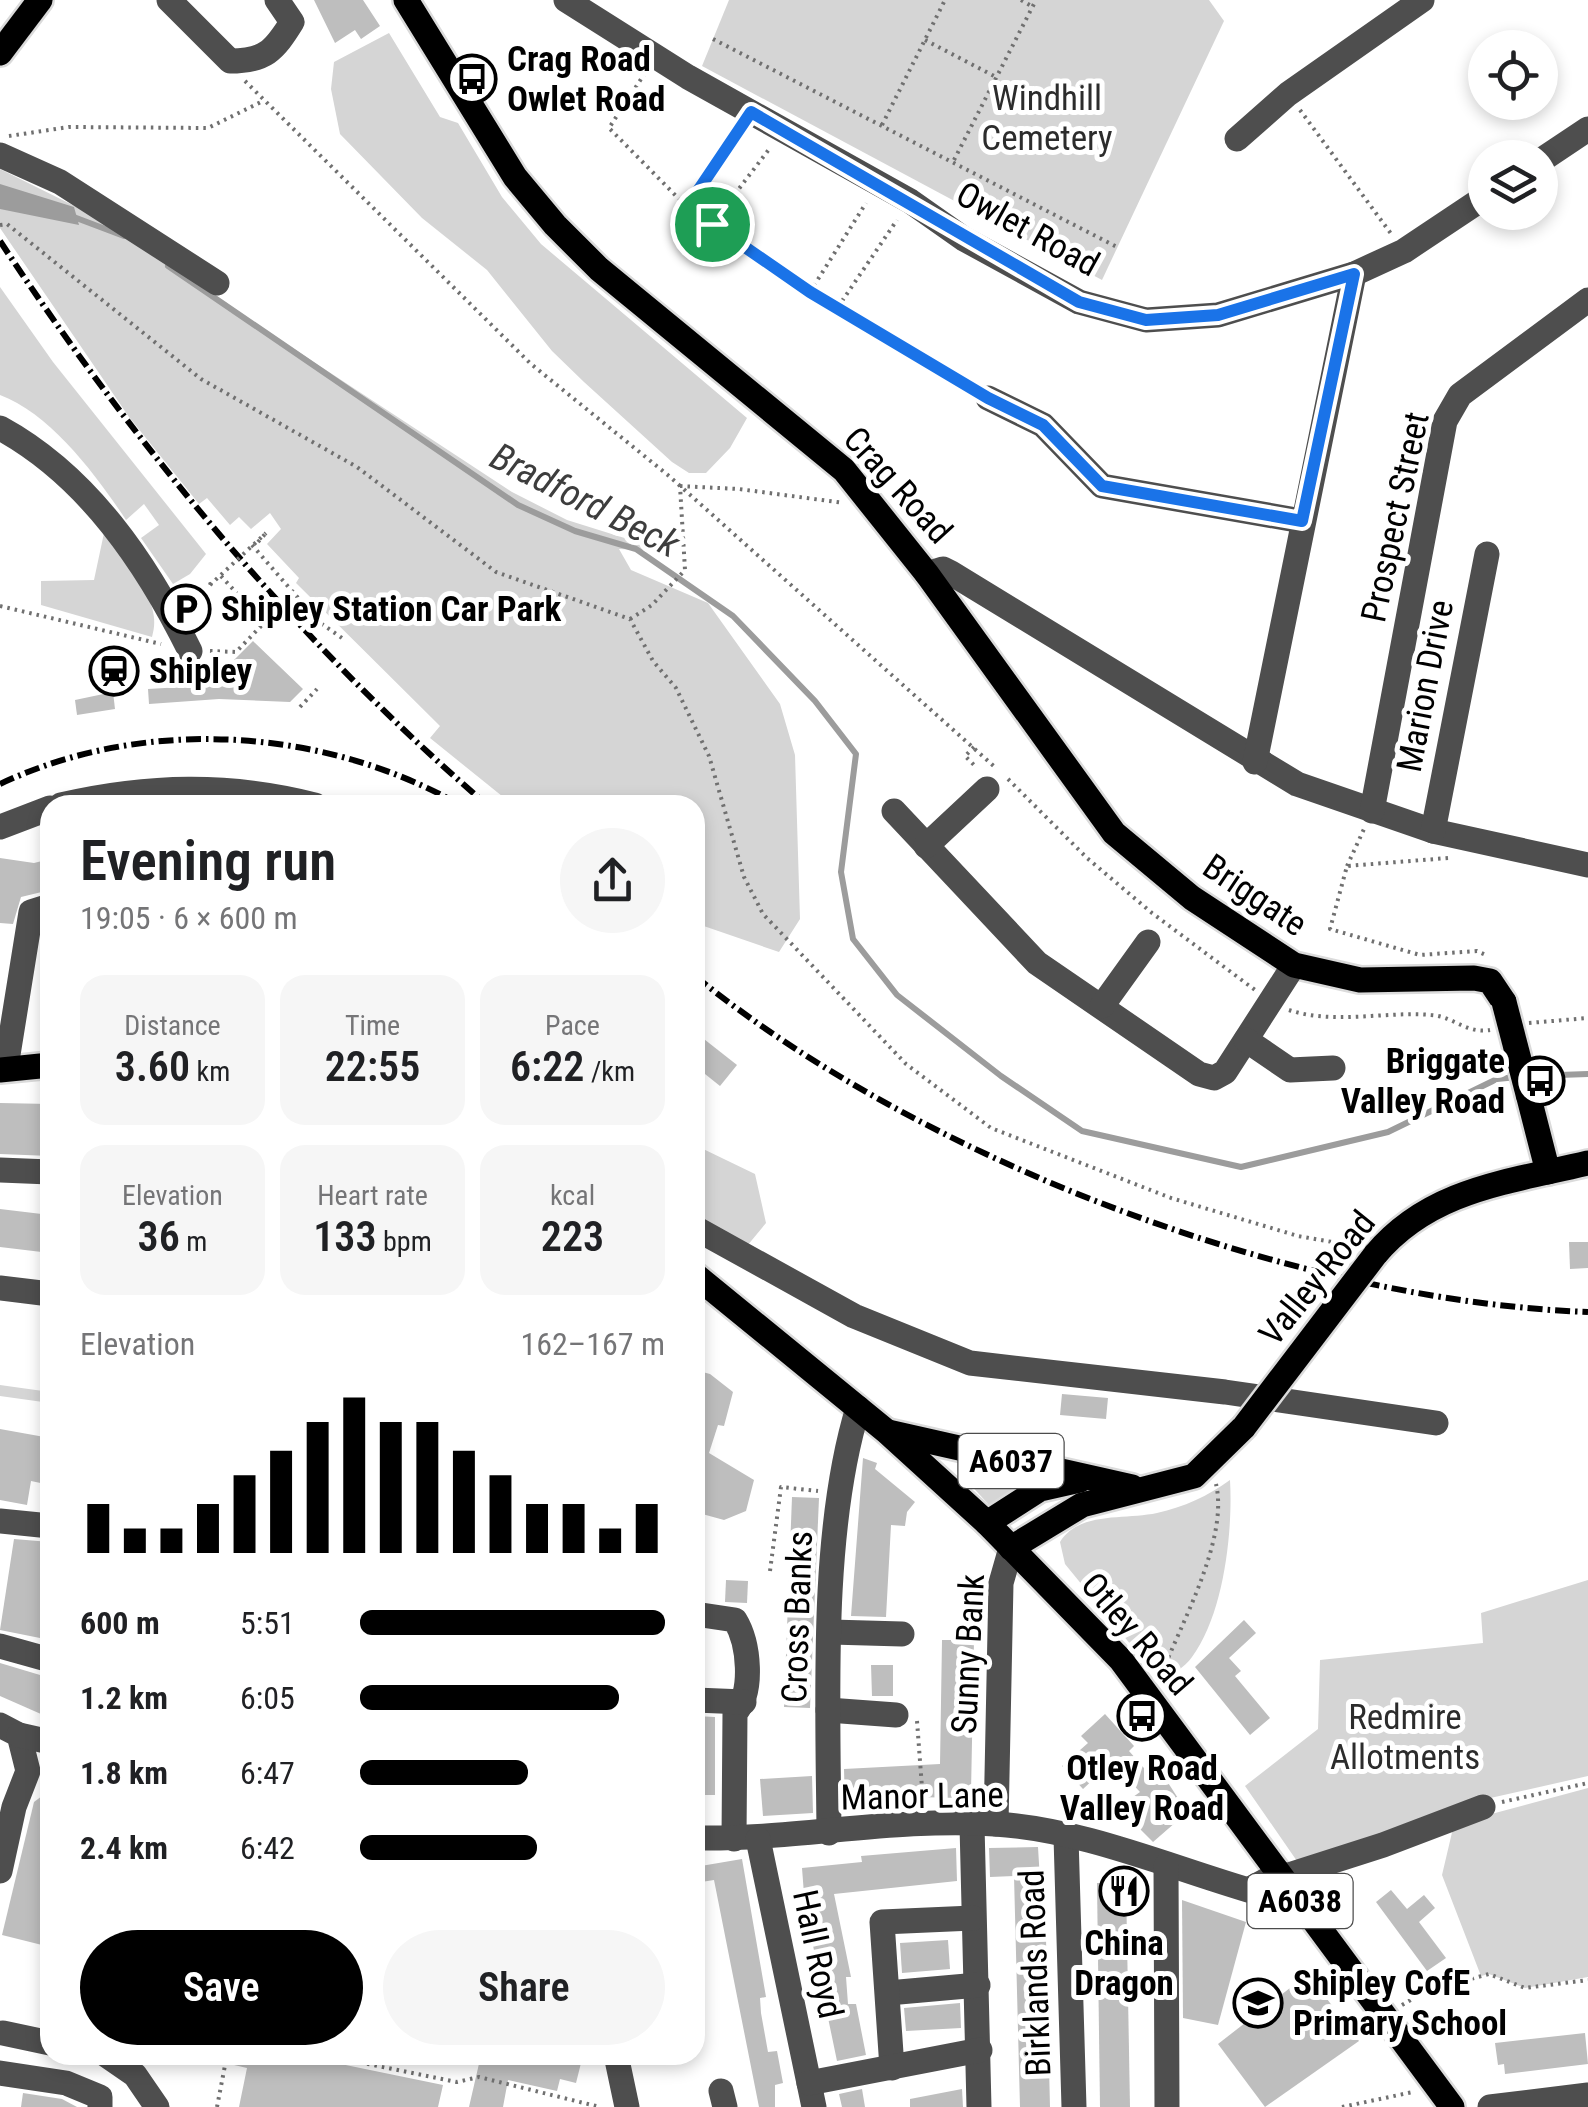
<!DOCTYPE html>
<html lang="en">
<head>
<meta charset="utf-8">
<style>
	:root { --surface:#fff; --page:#f6f6f6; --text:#202124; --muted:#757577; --accent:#000 }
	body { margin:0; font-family:"Roboto Condensed",sans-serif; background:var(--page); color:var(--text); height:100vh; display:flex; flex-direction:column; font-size:38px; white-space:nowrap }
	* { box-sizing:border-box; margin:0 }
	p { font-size:32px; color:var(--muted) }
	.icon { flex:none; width:55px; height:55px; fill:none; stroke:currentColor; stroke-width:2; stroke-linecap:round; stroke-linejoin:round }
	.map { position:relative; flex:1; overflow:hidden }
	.sheet { position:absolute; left:40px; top:795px; width:665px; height:1270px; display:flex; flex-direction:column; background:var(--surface); border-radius:30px; box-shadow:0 5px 15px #0003 }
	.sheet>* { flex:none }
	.fabs { position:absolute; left:1468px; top:30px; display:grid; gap:20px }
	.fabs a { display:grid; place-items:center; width:90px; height:90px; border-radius:50%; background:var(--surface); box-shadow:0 5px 15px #0003; font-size:50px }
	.pin { position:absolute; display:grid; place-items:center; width:85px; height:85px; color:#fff; margin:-42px; border:5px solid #fff; border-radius:50%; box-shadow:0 2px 10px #0007 }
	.round { display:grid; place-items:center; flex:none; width:105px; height:105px; border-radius:52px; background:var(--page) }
	.headline { display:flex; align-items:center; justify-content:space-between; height:170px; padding:0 40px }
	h1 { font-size:55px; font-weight:600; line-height:75px }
	.metrics { display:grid; grid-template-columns:repeat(3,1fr); gap:15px; height:170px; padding:10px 40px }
	.metrics div { display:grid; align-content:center; border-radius:25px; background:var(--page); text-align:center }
	.metrics b { font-size:42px; font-weight:600 }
	.metrics small { font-size:28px; font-weight:400 }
	.metrics p { font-size:28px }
	.chart { height:280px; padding:20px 40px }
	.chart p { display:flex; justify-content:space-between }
	.chart svg { width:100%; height:180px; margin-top:10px; stroke:var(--accent); stroke-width:6 }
	.primary-button { display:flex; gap:20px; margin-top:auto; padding:20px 40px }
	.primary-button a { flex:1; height:115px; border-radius:60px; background:var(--accent); color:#fff; font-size:40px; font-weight:600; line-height:115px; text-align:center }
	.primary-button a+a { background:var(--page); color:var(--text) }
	ul { padding:0 40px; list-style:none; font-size:32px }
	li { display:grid; grid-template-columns:160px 120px 1fr; align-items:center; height:75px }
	li i { height:25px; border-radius:12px; background:var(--accent) }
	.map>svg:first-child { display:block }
</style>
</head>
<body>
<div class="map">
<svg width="1588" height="2107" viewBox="0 0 1588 2107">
	<rect width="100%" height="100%" fill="#fff"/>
	<!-- green -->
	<g fill="#d5d5d5">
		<path d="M729 0H1209L1224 21 1102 280 702 66Z"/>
		<path d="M389 33 440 117 458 123 502 197 541 244 747 418 730 448 706 473H689L672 462 584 382 552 351 487 270 422 218 340 134 331 89 334 62Z"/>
		<path d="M0 169 123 230 207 292 512 492 567 520 666 551 619 549 631 570 708 603 780 704 795 755 800 919 779 952 695 923V805H513L430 738 440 726 296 583 299 578 267 544 281 529 270 513 251 529 239 517 230 525 207 498 199 504 129 417 0 228Z"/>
		<path d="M0 287 53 362 206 554 190 574 173 584 141 538 159 525 144 504 126 520C97 476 51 414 0 395Z"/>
		<path d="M104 533C123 562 165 600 152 637L41 605V581L94 580Z"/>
		<path d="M695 1112 704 1121 697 1146 755 1174 766 1223 747 1246 695 1222Z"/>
		<path d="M0 1385 50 1392V1403L0 1396Z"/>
		<path d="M984 1464 1045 1479 990 1506 967 1481 971 1470Z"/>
		<path d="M1230 1480C1233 1531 1224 1614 1192 1657 1185 1667 1171 1675 1162 1683L1065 1564 1060 1542C1079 1511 1125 1520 1157 1513 1184 1507 1208 1496 1230 1480Z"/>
		<path d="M1588 1580V1776L1477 1801 1299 1864 1245 1786 1318 1729 1320 1660 1483 1643 1481 1613Z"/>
		<path d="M1588 1788V1977L1525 1988 1489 1974 1481 1976 1442 1875 1454 1824Z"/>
	</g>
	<!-- water -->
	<path fill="#9c9c9c" d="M0 184 74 207 79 225 0 209Z"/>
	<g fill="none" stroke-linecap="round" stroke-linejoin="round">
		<!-- stream -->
		<g stroke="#9c9c9c" stroke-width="6">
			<path d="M71 216 124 236"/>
			<path d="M168 266 518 505 575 531 636 549 733 616 815 701 856 754 841 872 853 939 897 995 1001 1076 1082 1131 1241 1167 1388 1132 1497 1079 1517 1077"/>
			<path d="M1530 1076 1588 1074"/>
		</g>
	</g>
	<!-- building -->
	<g fill="#bebebe">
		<path d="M314 0H363L380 26 361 39 355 30 335 43Z"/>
		<path d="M253 641 303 689 290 702 219 699 149 704 148 689 249 683 228 666Z"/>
		<path d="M113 692 115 709 77 715 75 700Z"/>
		<path d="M0 858 34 863 50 859V890L21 897 13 924 0 923Z"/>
		<path d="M695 1032 737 1065 720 1086 695 1066Z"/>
		<path d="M0 1103 50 1104V1156L0 1154Z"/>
		<path d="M0 1209 50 1215V1253L0 1247Z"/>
		<path d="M1569 1242H1588V1268L1570 1269Z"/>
		<path d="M695 1370 710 1374 733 1392 724 1426 718 1425 709 1453 754 1480 746 1511 724 1520 695 1512Z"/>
		<path d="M1062 1394 1108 1398 1106 1419 1060 1415Z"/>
		<path d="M0 1429 50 1438V1485L31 1481 27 1505 0 1500Z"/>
		<path d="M863 1458 877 1463 875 1469 915 1502 907 1512 905 1526 891 1525 886 1617 851 1616Z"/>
		<path d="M792 1497 819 1498 810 1708 784 1707Z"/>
		<path d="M14 1539 50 1542V1640L0 1630Z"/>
		<path d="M726 1580 748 1581 747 1603 725 1602Z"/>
		<path d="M1244 1620 1256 1633 1229 1658 1241 1671 1235 1676 1270 1718 1250 1735 1195 1667Z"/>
		<path d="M942 1640H974L971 1792H960V1798L916 1797 917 1802 845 1806 844 1769 940 1764Z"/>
		<path d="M0 1663 50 1678V1718L0 1696Z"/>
		<path d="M871 1665H893V1696H872Z"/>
		<path d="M1105 1714 1134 1746 1129 1751 1158 1784 1165 1778 1183 1806 1171 1817 1176 1822 1153 1842 1125 1814 1138 1802 1133 1797 1140 1792 1112 1762 1083 1789 1062 1766 1088 1743 1081 1736Z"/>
		<path d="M695 1716 715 1717V1795H695Z"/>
		<path d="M812 1776 813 1813 763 1816 760 1779Z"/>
		<path d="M50 1790V1947L2 1935 34 1802Z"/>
		<path d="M1038 1847 1041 1897H1045L1050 2107H1020L1014 1876 990 1877 989 1848Z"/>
		<path d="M956 1848 957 1881 834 1894 851 1977H846L848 2004H856L866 2055 837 2061 805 1907 802 1868 862 1862 861 1856Z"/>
		<path d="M742 1859 766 1997 760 1998 761 2013 768 2052 777 2051 783 2083 775 2085V2107H759L714 1880 695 1883V1867Z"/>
		<path d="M1097 1883H1126L1130 2107H1100Z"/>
		<path d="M1391 1890 1407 1909 1424 1895 1435 1908 1419 1922 1446 1958 1427 1971 1376 1902Z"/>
		<path d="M1182 1900 1246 1922 1218 2025 1183 2018Z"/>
		<path d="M948 1940 950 1969 902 1973 900 1943Z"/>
		<path d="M1308 1974 1359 2041 1265 2107 1218 2044Z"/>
		<path d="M960 2003 961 2028 906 2031 904 2008Z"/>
		<path d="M1585 2033 1588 2064 1505 2074 1504 2064 1498 2065 1495 2043Z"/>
		<path d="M217 2055H297L443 2085 438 2107H239L247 2068 217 2061Z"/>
		<path d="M481 2055H583L576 2083 560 2079 557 2091 508 2080 503 2107H469Z"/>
		<path d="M862 2089 865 2107H842L839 2094Z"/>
		<path d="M962 2089 963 2107H910V2099Z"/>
		<path d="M23 2093 62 2099 77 2107H21Z"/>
	</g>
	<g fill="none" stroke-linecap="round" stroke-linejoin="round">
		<!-- major casing -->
		<g stroke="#dbdbdb" stroke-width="30">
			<g id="major">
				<path d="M406 0 515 177 555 225 599 269 844 470 927 574 1114 833 1192 898 1294 965 1360 980 1474 978 1490 981 1504 1002"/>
				<path d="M0 53 40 0"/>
				<path d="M0 1070 50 1065"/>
				<path d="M1528 1094 1548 1172"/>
				<path d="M1375 1255C1430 1189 1509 1182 1588 1163"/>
				<path d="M695 1275 886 1431 987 1523 1121 1660 1452 2107"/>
				<path d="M888 1432 1132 1487"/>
				<path d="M987 1523 1040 1489 1080 1480"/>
				<path d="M1011 1548 1082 1505 1194 1476 1244 1427"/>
			</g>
		</g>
		<!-- path -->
		<g stroke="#707070" stroke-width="4" stroke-dasharray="2.5 5" stroke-linecap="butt">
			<path d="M1021 0 1033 7"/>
			<path d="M713 39 1117 247"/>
			<path d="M925 40 996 77"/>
			<path d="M645 73 609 128 687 207 810 292 968 387"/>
			<path d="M245 81 531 364 669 476 997 769"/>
			<path d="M1300 110 1392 235"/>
			<path d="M882 125 945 0"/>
			<path d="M9 136 69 127 208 128 263 101"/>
			<path d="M954 160 1036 0"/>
			<path d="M687 207 740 128"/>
			<path d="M712 224 770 148"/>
			<path d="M0 225 7 224 201 379 357 467 496 572 630 619 653 661 676 688 709 756 744 877 763 914 906 1064 991 1128 1171 1198 1298 1236 1355 1246"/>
			<path d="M810 292 866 203"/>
			<path d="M838 307 897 220"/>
			<path d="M680 486 739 489 844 503"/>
			<path d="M258 542 266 533"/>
			<path d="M252 545 319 622 342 638"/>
			<path d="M210 585 212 579"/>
			<path d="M0 606 161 644"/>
			<path d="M630 619 652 605 685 570 680 486"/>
			<path d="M210 651 236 652 264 623 220 575"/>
			<path d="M202 667 216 685"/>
			<path d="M300 707 317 689"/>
			<path d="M974 747 965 756 977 768"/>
			<path d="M1008 779 1087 858 1152 913 1255 990"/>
			<path d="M1448 858 1347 866 1330 929 1420 955 1477 951 1488 956"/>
			<path d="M1347 866 1364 829"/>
			<path d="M1289 1010C1333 1025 1385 1011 1431 1015 1453 1016 1466 1034 1490 1030"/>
			<path d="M1529 1023 1588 1018"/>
			<path d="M770 1571 781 1487 818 1491"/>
			<path d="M1160 1678C1180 1625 1229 1540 1216 1484"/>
			<path d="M917 1721 923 1801"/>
			<path d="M1502 1802 1588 1783"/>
			<path d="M1402 2005 1426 1991 1489 1974 1525 1988 1588 1980"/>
			<path d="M245 2055 250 2057"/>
			<path d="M323 2055 457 2082 479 2077 600 2107"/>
			<path d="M217 2107 227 2055"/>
			<path d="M1342 2107 1413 2092"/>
		</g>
		<!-- minor -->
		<g stroke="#4e4e4e" stroke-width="25">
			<path d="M169 0 230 61C265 61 274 51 292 22L277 0"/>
			<path d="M566 0 688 77 910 201 964 239 1079 302 1146 320 1218 315 1354 274 1404 251 1485 197"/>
			<path d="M1237 139 1288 94 1422 0"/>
			<path d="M0 155 60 182 217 283"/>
			<path d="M1540 161 1588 129"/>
			<path d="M988 398 1043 425 1102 486 1302 521"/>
			<path d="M0 428C88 476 147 564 190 651"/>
			<path d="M927 574 943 569 951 573 1297 784 1433 831 1588 865"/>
			<path d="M1255 762 1354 274"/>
			<path d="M61 805C148 785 229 783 315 805"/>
			<path d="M894 811 1037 963 1199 1074 1214 1078 1225 1072 1294 965"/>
			<path d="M1372 811 1445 421 1460 395 1588 300"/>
			<path d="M0 827 50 808"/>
			<path d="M1433 831 1487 554"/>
			<path d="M926 846 987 789"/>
			<path d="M1102 1006 1148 942"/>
			<path d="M1246 1040 1290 1070 1333 1068"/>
			<path d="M6 1067 31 912 50 906"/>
			<path d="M0 1170 50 1172"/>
			<path d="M695 1228 854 1316 970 1363 1225 1392 1436 1423"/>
			<path d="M0 1288 50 1294"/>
			<path d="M0 1521 50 1526"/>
			<path d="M695 1614 735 1620C749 1643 754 1692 735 1713L734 1839"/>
			<path d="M831 1632 902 1634"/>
			<path d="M0 1646 50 1660"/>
			<path d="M695 1700 744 1702"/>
			<path d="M828 1710 896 1715"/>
			<path d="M0 1725 19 1735 28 1771 14 1807 0 1871"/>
			<path d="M19 1735 50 1742"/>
			<path d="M996 1824 1001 1583 1011 1548"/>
			<path d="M972 1825 979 2107"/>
			<path d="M829 1833C828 1701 820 1533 858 1408"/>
			<path d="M1066 1837 1074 2107"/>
			<path d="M695 1838C795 1840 895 1817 995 1824 1080 1829 1167 1866 1248 1890L1280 1873"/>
			<path d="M758 1839 814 2107"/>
			<path d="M1166 1866 1167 2107"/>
			<path d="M1283 1877 1383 1845 1483 1807"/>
			<path d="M888 1993 978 1985"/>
			<path d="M3 2033 50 2043"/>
			<path d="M106 2055 135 2075 157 2107"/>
			<path d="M616 2055 627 2107"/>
			<path d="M892 2068 882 1922 973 1918"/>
			<path d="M0 2073 66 2083 100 2097V2107"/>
			<path d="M809 2083 980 2050"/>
			<path d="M721 2091 725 2107"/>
			<path d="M1490 2107 1588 2095"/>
		</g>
		<!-- major -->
		<use href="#major" stroke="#000" stroke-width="25"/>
		<!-- rail -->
		<g stroke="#000" stroke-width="6" stroke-dasharray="15 5 2.5 5" stroke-linecap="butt">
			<path d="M0 241C136 448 299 643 487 805"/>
			<path d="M0 784C144 716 323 727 460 805"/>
			<path d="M695 976C923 1161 1295 1301 1588 1312"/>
		</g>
		<!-- major-bridge casing -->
		<g stroke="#dbdbdb" stroke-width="30" stroke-linecap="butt">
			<g id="major-bridge">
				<path d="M1504 1002 1528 1094"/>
				<path d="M1244 1427 1375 1255"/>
			</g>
		</g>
		<!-- path-bridge -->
		<path stroke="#707070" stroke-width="4" stroke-dasharray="2.5 5" stroke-linecap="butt" d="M210 585 266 533"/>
		<!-- major-bridge -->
		<use href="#major-bridge" stroke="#000" stroke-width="25"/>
	</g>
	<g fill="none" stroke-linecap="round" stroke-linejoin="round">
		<!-- route casing -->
		<g stroke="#fff" stroke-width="20">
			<path id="route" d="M751 112 1079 302 1146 320 1218 315 1354 274 1302 521 1102 486 1043 425 988 398 810 292 687 207Z"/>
		</g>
		<!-- route -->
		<use href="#route" stroke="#1a73e8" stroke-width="12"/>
	</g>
	<!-- icons -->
	<defs>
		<g id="bus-ring" transform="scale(2.5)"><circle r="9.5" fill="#fff" stroke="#000" stroke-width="1.5"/><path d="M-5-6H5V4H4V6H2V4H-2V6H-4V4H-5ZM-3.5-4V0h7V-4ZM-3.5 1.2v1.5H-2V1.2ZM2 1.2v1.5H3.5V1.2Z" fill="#000"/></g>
		<g id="parking-ring" transform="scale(2.5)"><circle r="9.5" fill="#fff" stroke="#000" stroke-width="1.5"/><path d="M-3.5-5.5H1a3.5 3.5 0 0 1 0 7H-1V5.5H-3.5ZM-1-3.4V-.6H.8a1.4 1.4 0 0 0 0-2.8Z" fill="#000"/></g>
		<g id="station-ring" transform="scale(2.5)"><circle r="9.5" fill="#fff" stroke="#000" stroke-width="1.5"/><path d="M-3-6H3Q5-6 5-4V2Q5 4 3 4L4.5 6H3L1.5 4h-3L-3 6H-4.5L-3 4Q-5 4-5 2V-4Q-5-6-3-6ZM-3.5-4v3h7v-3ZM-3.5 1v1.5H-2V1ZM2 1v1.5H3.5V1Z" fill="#000"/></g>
		<g id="restaurant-ring" transform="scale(2.5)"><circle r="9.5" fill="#fff" stroke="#000" stroke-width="1.5"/><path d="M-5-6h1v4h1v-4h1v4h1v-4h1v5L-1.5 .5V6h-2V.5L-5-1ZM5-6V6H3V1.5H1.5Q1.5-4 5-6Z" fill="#000"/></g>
		<g id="school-ring" transform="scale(2.5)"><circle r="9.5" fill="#fff" stroke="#000" stroke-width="1.5"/><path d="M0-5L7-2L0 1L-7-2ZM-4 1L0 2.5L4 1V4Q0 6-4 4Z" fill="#000"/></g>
	</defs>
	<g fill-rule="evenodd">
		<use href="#bus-ring" x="472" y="79"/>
		<use href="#parking-ring" x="186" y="609"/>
		<use href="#station-ring" x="114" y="671"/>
		<use href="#bus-ring" x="1540" y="1081"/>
		<use href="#bus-ring" x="1142" y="1716"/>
		<use href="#restaurant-ring" x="1124" y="1891"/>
		<use href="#school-ring" x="1258" y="2003"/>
	</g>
	<g text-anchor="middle" stroke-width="10" stroke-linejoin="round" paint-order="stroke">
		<!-- shield labels -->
		<g fill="#fff" stroke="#4c4c4c" stroke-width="2.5">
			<rect x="958.5" y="1434" width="105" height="54" rx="8"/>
			<rect x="1247.5" y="1874" width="105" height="54" rx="8"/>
		</g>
		<g font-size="32" font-weight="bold" fill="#000">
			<text x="1011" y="1472">A6037</text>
			<text x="1300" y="1912">A6038</text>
		</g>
		<!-- poi labels -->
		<g font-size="35" font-weight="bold" fill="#000" stroke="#fff" text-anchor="start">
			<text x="507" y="71">Crag Road<tspan x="507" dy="40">Owlet Road</tspan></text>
			<text x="221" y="621">Shipley Station Car Park</text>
			<text x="149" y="683">Shipley</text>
			<text x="1505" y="1073" text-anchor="end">Briggate<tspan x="1505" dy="40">Valley Road</tspan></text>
			<text x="1142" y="1780" text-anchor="middle">Otley Road<tspan x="1142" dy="40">Valley Road</tspan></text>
			<text x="1124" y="1955" text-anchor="middle">China<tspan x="1124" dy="40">Dragon</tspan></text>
			<text x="1293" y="1995">Shipley CofE<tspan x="1293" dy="40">Primary School</tspan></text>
		</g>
		<!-- park labels -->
		<g font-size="35" fill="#2c2c2c" stroke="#fff">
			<text x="1047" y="110">Windhill<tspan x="1047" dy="40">Cemetery</tspan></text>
			<text x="1405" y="1729">Redmire<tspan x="1405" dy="40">Allotments</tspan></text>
		</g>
		<!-- street labels -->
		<g font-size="35" fill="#000" stroke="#fff">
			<text transform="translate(1028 229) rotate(29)" y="12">Owlet Road</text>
			<text transform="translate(898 485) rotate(48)" y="12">Crag Road</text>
			<text transform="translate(1395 517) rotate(-78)" y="12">Prospect Street</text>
			<text transform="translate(1425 686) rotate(-79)" y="12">Marion Drive</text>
			<text transform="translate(1255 895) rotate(34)" y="12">Briggate</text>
			<text transform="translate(1317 1278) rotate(-51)" y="12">Valley Road</text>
			<text transform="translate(797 1617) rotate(-88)" y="12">Cross Banks</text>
			<text transform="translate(1137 1634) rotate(49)" y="12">Otley Road</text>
			<text transform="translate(968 1654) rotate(-87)" y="12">Sunny Bank</text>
			<text transform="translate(922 1796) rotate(-1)" y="12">Manor Lane</text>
			<text transform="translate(818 1954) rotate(78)" y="12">Hall Royd</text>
			<text transform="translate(1035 1973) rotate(-92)" y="12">Birklands Road</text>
		</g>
		<!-- water labels -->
		<g font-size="38" font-style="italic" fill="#3d3d3d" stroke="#fff">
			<text transform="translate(585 500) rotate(27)" y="13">Bradford Beck</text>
		</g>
	</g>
</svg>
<div class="fabs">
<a><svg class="icon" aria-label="locate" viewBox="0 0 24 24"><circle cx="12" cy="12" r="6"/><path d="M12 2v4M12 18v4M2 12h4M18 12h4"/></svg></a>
<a><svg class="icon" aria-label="layers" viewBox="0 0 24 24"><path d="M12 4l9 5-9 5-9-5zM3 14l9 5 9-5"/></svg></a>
</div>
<div class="pin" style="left:712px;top:224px;background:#1e9e55"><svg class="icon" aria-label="arrive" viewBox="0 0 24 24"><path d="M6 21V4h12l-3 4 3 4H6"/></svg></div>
<section class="sheet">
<div class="headline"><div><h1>Evening run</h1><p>19:05 · 6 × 600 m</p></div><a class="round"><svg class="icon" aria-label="share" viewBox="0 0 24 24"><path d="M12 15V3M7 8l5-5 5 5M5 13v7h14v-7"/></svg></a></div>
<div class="metrics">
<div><p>Distance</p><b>3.60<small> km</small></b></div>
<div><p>Time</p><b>22:55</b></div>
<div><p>Pace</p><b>6:22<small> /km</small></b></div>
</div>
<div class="metrics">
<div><p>Elevation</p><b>36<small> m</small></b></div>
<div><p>Heart rate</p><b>133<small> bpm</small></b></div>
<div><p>kcal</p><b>223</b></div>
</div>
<div class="chart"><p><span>Elevation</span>162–167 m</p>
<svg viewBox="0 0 160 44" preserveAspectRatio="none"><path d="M5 44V32M15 44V38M25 44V38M35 44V32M45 44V25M55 44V19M65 44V12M75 44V6M85 44V12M95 44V12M105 44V19M115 44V25M125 44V32M135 44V32M145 44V38M155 44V32"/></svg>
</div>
<ul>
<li><b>600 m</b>5:51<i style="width:100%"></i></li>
<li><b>1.2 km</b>6:05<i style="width:85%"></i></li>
<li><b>1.8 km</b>6:47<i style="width:55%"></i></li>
<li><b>2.4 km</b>6:42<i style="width:58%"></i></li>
</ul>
<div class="primary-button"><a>Save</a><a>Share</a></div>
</section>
</div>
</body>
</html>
